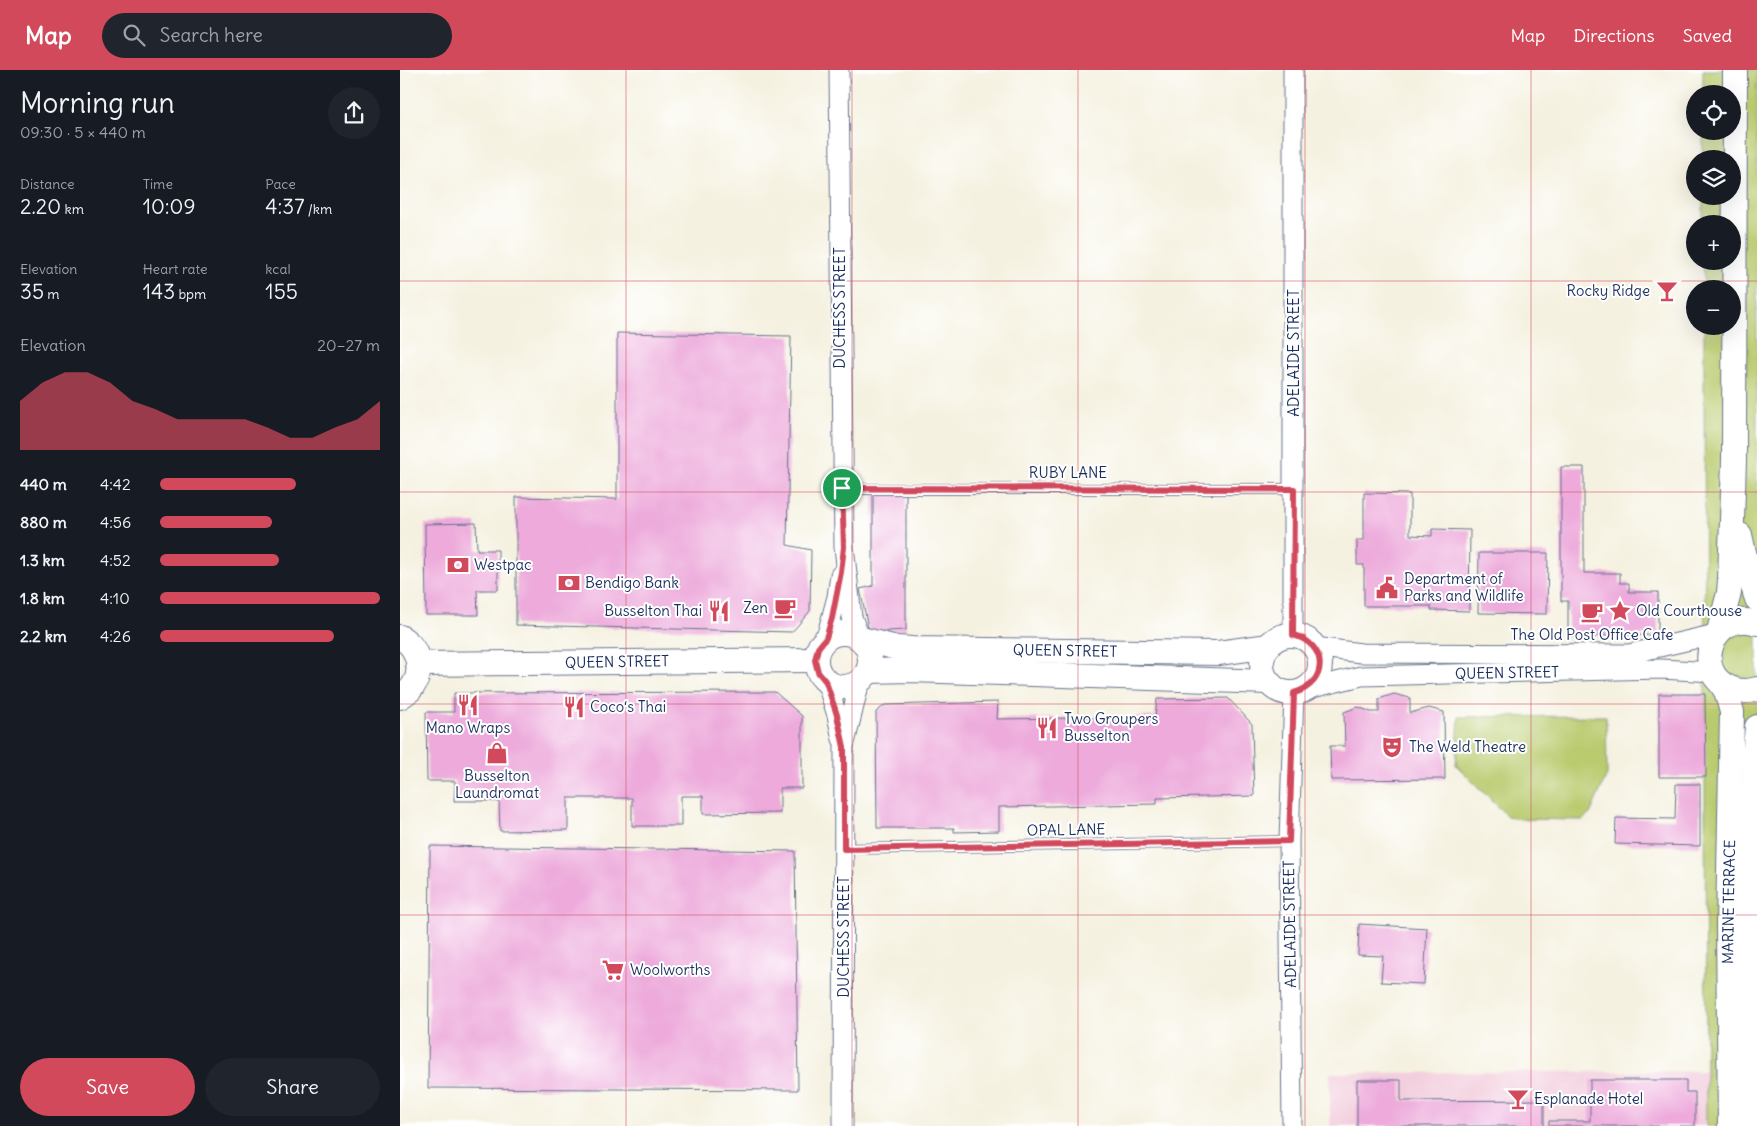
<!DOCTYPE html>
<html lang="en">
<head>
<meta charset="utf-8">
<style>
	:root { --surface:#171b24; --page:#20242c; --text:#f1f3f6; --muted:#9ea1a6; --accent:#d1495b }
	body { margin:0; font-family:Delius,sans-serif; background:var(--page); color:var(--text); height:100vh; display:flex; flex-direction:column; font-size:19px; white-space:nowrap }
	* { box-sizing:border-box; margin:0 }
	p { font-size:16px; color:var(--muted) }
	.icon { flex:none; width:28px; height:28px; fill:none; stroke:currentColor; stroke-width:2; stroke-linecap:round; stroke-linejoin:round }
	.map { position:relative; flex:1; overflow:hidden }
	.drawer { display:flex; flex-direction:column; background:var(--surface); width:400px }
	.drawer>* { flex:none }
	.buttons { position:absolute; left:1286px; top:15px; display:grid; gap:10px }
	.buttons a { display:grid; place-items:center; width:55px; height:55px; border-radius:50%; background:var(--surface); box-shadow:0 5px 20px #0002; font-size:25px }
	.pin { position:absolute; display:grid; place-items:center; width:42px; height:42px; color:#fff; margin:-21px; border:2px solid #fff; border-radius:50%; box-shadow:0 1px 5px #0007 }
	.round { display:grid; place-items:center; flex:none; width:52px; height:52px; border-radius:26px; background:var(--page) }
	.overview { display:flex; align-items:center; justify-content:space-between; height:85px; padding:0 20px }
	h1 { font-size:28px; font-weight:600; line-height:38px }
	.stats { display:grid; grid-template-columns:repeat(3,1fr); gap:8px; height:85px; padding:5px 20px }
	.stats div { display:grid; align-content:center }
	.stats b { font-size:21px; font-weight:600 }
	.stats small { font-size:14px; font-weight:400 }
	.stats p { font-size:14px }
	.chart { height:140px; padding:10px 20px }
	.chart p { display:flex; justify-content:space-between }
	.chart svg { width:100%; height:90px; margin-top:5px; fill:var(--accent); opacity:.7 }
	.action { display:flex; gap:10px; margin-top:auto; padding:10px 20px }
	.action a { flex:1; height:58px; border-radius:30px; background:var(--accent); color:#fff; font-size:20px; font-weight:600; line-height:58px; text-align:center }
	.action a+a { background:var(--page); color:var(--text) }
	ul { padding:0 20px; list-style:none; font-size:16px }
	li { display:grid; grid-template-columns:80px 60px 1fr; align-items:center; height:38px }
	li i { height:12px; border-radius:6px; background:var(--accent) }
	header { display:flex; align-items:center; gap:30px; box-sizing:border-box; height:70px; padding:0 25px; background:var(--accent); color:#fff }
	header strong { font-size:24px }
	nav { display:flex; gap:28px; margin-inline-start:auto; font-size:18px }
	.search { width:350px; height:45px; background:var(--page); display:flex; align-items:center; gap:12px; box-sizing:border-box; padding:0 18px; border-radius:28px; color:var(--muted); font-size:19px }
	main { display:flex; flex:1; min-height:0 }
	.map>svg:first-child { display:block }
</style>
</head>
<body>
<header>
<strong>Map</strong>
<div class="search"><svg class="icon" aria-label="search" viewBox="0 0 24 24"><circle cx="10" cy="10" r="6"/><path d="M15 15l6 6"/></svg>Search here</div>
<nav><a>Map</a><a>Directions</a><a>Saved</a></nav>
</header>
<main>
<section class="drawer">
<div class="overview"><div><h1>Morning run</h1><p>09:30 · 5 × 440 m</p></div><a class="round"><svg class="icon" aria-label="share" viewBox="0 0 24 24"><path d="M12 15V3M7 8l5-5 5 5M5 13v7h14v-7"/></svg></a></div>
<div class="stats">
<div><p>Distance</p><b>2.20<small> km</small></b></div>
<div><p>Time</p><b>10:09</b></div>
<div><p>Pace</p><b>4:37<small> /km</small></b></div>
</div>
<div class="stats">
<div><p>Elevation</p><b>35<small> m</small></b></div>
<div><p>Heart rate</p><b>143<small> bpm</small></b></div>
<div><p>kcal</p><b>155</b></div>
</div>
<div class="chart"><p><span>Elevation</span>20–27 m</p>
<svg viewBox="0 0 160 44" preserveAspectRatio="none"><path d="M0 44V20L10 11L20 6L30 6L40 11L50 20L60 24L70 29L80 29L90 29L100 29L110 33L120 38L130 38L140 33L150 29L160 20V44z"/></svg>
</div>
<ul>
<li><b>440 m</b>4:42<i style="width:62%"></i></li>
<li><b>880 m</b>4:56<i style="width:51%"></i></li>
<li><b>1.3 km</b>4:52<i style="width:54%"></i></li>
<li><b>1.8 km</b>4:10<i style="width:100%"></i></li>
<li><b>2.2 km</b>4:26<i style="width:79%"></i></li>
</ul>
<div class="action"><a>Save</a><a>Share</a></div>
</section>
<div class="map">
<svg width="1357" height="1056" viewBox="0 0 1357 1056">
	<rect width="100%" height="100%" fill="#fff"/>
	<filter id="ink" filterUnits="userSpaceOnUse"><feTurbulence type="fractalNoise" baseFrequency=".02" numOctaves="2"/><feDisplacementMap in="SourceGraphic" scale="10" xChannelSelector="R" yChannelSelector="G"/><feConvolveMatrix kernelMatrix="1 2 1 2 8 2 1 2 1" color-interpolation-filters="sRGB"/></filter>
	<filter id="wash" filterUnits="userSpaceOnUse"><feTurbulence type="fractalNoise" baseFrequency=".0096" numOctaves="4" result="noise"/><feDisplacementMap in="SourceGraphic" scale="20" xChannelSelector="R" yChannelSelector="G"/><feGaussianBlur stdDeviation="1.12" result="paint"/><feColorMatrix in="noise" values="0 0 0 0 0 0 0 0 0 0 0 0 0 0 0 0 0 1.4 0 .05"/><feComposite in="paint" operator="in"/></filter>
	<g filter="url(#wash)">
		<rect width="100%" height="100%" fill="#f5f1e0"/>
		<!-- built -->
		<path fill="#f3cfde" d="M1306 1001V1056H930V1003Z"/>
		<!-- green -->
		<g fill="#b9cb6e" stroke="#6a7d66">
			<path d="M1303 0H1357V1056H1306L1304 256H1332V219H1304L1303 191H1332V154H1303V126H1332V89H1303V61H1332V24H1303Z"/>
			<path d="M1206 646 1207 705 1190 744 1182 750 1121 749 1107 746 1056 695 1059 647Z"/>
		</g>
		<g id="blocks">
			<!-- building -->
			<g fill="#edaadb">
				<path d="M217 263 391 266 387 475 411 480 410 541 392 562 116 555V427L217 429Z"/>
				<path d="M1161 397H1184V503H1220V513H1229V522H1258V565L1168 566V531H1161Z"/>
				<path d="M506 422V560L469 562 460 519 473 516V424Z"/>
				<path d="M964 423 1010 424V465L1032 466V459L1070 460 1069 541 1031 540V536H964V495H957V470H964Z"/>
				<path d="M76 453 77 480H98V520H77L78 545H26L25 454Z"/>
				<path d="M1079 483H1148L1147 544 1078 543Z"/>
				<path d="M375 622 402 646V718H380V743L303 744V726H281V756H232V728H168V760L100 761 99 731H54L55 711H27L26 642H54V623Z"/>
				<path d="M994 624 1010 628V643L1029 638 1044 642 1045 709 931 710 930 676H945L944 642 958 637 971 642H979V629Z"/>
				<path d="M1259 624H1305L1306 707H1259Z"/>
				<path d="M828 628 852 654 854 726 757 728V734L599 737V761L554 762V758H477L476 642 485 635 598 632 597 649 755 647 757 629Z"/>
				<path d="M1276 714H1300V776L1215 774 1216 748 1275 749Z"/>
				<path d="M30 776 395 781 398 1020 28 1018Z"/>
				<path d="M959 854 1027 858 1024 914 981 912 983 886 958 885Z"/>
				<path d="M957 1010H1001V1031L1144 1030V1056H957Z"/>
				<path d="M1190 1010H1286V1022H1295V1056H1149V1051H1190Z"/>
			</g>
		</g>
	</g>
	<g filter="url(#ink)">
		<use href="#blocks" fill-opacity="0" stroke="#67738c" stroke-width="1"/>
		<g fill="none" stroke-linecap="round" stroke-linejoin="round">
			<!-- service casing -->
			<g stroke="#67738c" stroke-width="12">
				<g id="service">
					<path d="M442 419H894"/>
					<path d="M444 779 889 771"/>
				</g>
			</g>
			<!-- minor casing -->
			<g stroke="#67738c" stroke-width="21">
				<g id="minor">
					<path d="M439 0 444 477 452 547 460 568"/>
					<path d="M893 565V0"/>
					<path d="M426 568 437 527 440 505"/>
					<path d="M914 577 961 583 1229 584 1316 564"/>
					<path d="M426 611 437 645 442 669"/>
					<path d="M904 620 961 606 1261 599 1313 602"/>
					<path d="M443 1056 444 677 460 611"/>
					<path d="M892 1056 889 771 894 623"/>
				</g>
			</g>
			<!-- tertiary casing -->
			<g stroke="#67738c" stroke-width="26">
				<g id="tertiary">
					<path d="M1340 465 1349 504 1357 529"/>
					<path d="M1357 553C1313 538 1290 602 1330 618 1339 622 1348 622 1357 619"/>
					<path d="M1319 561 1329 523 1330 509 1334 391 1335 0"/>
					<circle cx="443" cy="590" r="27"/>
					<circle cx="891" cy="594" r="29"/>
					<path d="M0 567C19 577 25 603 10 620 7 622 3 625 0 627"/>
					<path d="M462 569 497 578 512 579 818 583 869 576"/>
					<path d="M18 594 415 590"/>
					<path d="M468 601 511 600 869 612"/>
					<path d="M1320 612 1326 621 1332 642 1328 856 1330 1056"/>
					<path d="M1352 1056 1350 860 1355 679 1357 657"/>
				</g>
			</g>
			<!-- service -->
			<use href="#service" stroke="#fff" stroke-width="10"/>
			<!-- minor -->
			<use href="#minor" stroke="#fff" stroke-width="19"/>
			<!-- tertiary -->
			<use href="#tertiary" stroke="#fff" stroke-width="24"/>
		</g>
	</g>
	<g fill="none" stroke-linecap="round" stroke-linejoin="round" filter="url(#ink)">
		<!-- route casing -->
		<g stroke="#fff" stroke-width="10">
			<path id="route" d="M442 418 894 419 893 565C928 574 929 613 894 623L889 771 444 779V677L437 645 426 612 418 602 415 590 418 578 426 568 432 548 441 502 444 477Z"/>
		</g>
		<!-- route -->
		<use href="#route" stroke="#d1495b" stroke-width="6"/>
	</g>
	<!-- grid -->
	<path fill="none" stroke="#d1495b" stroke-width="1" stroke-opacity="0.55" d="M226 0V1056M452 0V1056M678 0V1056M905 0V1056M1131 0V1056M0 211H1357M0 422H1357M0 634H1357M0 845H1357"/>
	<!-- icons -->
	<defs>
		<g id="bar-bare" transform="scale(1.725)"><path d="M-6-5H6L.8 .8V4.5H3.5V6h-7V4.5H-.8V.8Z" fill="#d1495b" stroke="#fff" stroke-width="2.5" paint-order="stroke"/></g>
		<g id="bank-bare" transform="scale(1.725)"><path d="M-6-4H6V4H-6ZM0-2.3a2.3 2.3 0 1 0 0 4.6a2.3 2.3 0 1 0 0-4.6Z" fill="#d1495b" stroke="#fff" stroke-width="2.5" paint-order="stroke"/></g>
		<g id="civic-bare" transform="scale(1.725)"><path d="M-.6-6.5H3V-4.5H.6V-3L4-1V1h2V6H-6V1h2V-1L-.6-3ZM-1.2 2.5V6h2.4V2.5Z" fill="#d1495b" stroke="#fff" stroke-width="2.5" paint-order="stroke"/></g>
		<g id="cafe-bare" transform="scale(1.725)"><path d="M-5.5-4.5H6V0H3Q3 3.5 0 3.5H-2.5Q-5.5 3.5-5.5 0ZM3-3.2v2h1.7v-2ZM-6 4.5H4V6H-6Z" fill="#d1495b" stroke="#fff" stroke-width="2.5" paint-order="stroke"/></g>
		<g id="restaurant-bare" transform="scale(1.725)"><path d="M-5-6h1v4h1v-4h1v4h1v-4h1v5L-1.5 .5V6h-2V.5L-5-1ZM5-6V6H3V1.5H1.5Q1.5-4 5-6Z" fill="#d1495b" stroke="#fff" stroke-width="2.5" paint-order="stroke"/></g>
		<g id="sight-bare" transform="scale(1.725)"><path d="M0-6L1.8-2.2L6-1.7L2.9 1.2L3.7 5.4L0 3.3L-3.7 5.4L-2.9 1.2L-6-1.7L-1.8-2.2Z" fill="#d1495b" stroke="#fff" stroke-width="2.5" paint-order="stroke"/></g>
		<g id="theatre-bare" transform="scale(1.725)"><path d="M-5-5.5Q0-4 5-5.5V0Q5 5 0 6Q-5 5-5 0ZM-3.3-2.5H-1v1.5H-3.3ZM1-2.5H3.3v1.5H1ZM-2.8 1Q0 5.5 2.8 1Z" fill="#d1495b" stroke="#fff" stroke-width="2.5" paint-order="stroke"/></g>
		<g id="shop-bare" transform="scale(1.725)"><path d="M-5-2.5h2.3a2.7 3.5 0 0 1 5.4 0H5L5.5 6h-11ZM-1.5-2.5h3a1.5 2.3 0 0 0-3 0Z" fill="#d1495b" stroke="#fff" stroke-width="2.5" paint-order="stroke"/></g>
		<g id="supermarket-bare" transform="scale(1.725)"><path d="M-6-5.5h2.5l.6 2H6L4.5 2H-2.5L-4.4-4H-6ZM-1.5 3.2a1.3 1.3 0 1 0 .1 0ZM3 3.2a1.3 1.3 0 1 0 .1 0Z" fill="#d1495b" stroke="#fff" stroke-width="2.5" paint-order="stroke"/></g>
	</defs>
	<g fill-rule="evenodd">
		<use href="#bar-bare" x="1267" y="221"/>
		<use href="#bank-bare" x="58" y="495"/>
		<use href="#bank-bare" x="169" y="513"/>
		<use href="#civic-bare" x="987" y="518"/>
		<use href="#cafe-bare" x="385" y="538"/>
		<use href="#restaurant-bare" x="319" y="541"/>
		<use href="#sight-bare" x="1220" y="541"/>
		<use href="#cafe-bare" x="1192" y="542"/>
		<use href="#restaurant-bare" x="68" y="635"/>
		<use href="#restaurant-bare" x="174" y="637"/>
		<use href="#restaurant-bare" x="647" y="658"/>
		<use href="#theatre-bare" x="992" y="677"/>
		<use href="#shop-bare" x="97" y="683"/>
		<use href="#supermarket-bare" x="213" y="900"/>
		<use href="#bar-bare" x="1118" y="1029"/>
	</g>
	<g text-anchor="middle" stroke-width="4" stroke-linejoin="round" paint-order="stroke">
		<!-- poi labels -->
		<g font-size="15" fill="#1b2f5e" stroke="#fff" text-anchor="start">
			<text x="1250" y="226" text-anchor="end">Rocky Ridge</text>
			<text x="74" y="500">Westpac</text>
			<text x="1004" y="514">Department of<tspan x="1004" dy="17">Parks and Wildlife</tspan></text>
			<text x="185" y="518">Bendigo Bank</text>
			<text x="368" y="543" text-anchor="end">Zen</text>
			<text x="302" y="546" text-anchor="end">Busselton Thai</text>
			<text x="1236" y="546">Old Courthouse</text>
			<text x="1192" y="570" text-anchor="middle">The Old Post Office Cafe</text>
			<text x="190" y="642">Coco‘s Thai</text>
			<text x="664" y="654">Two Groupers<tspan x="664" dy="17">Busselton</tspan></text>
			<text x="68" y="663" text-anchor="middle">Mano Wraps</text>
			<text x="1009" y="682">The Weld Theatre</text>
			<text x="97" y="711" text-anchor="middle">Busselton<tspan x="97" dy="17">Laundromat</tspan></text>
			<text x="230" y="905">Woolworths</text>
			<text x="1134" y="1034">Esplanade Hotel</text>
		</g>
		<!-- street labels -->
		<g font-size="15" fill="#1b2f5e" stroke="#fff">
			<text transform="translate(440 238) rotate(-90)" y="5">DUCHESS STREET</text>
			<text transform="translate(894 283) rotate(-90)" y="5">ADELAIDE STREET</text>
			<text x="668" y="408">RUBY LANE</text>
			<text transform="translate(665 581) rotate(1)" y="5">QUEEN STREET</text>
			<text transform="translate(217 592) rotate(-1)" y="5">QUEEN STREET</text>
			<text transform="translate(1107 603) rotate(-1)" y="5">QUEEN STREET</text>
			<text transform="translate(666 760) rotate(-1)" y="5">OPAL LANE</text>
			<text transform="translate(1329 832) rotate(-89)" y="5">MARINE TERRACE</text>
			<text transform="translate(890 854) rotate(-91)" y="5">ADELAIDE STREET</text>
			<text transform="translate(444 867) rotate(-90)" y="5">DUCHESS STREET</text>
		</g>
	</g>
</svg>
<div class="buttons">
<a><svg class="icon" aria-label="locate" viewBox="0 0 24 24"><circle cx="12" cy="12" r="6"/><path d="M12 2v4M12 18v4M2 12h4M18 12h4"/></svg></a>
<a><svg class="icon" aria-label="layers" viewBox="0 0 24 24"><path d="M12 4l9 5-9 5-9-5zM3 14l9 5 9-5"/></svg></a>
<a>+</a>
<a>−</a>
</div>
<div class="pin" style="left:442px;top:418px;background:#1e9e55"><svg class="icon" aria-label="arrive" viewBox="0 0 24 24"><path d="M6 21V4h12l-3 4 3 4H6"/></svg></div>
</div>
</main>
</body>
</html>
